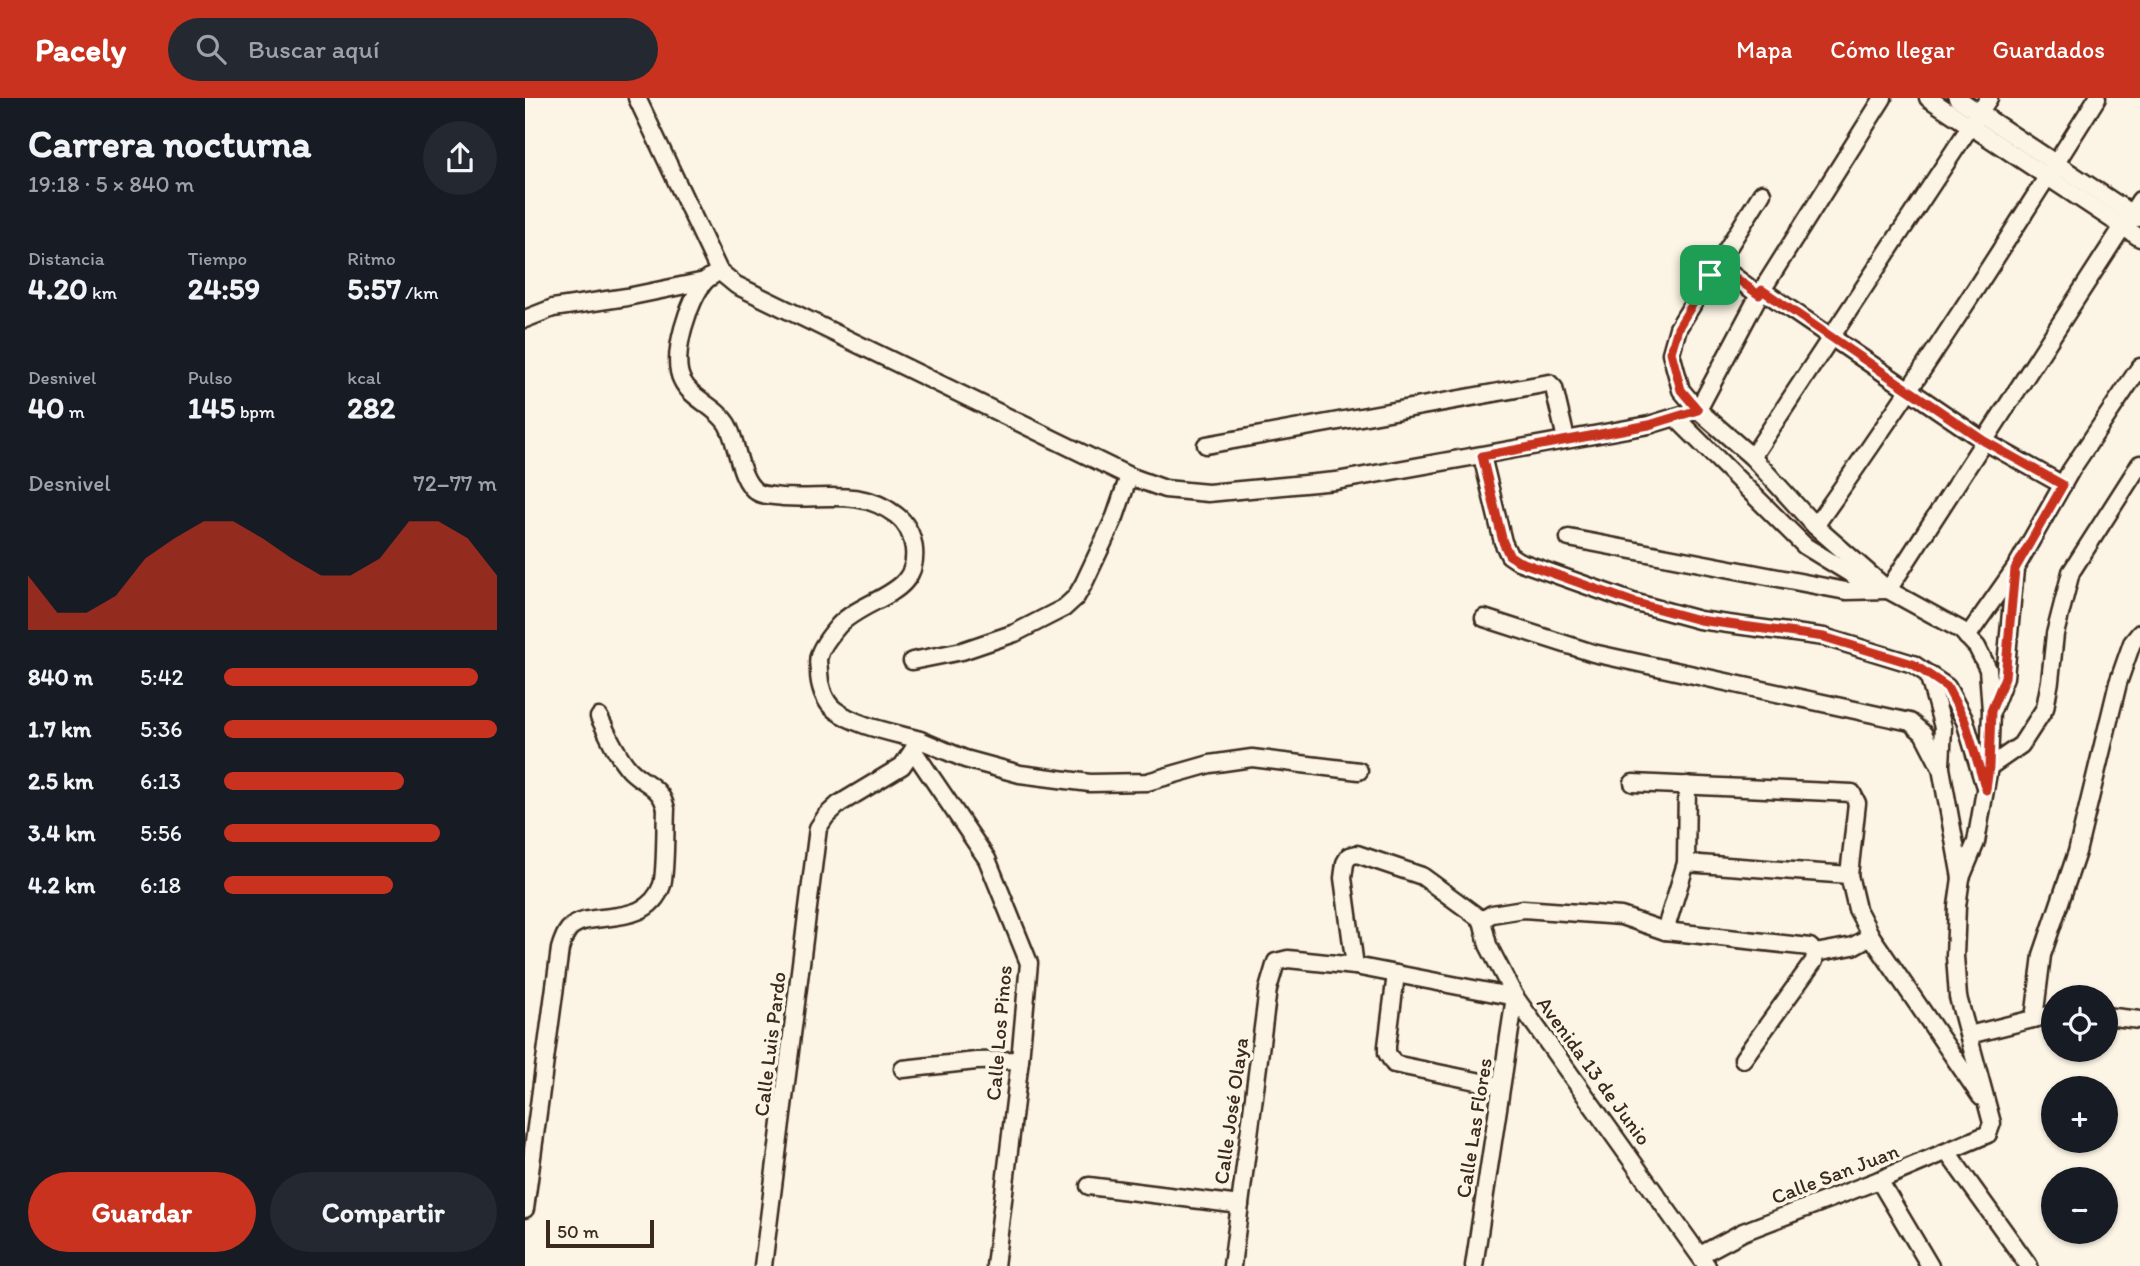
<!DOCTYPE html>
<html lang="es">
<head>
<meta charset="utf-8">
<style>
	:root { --surface:#171b24; --page:#242831; --text:#f1f3f6; --muted:#9ea1a6; --accent:#c8321e }
	body { margin:0; font-family:Itim,sans-serif; background:var(--page); color:var(--text); height:100vh; display:flex; flex-direction:column; font-size:26px; white-space:nowrap }
	* { box-sizing:border-box; margin:0 }
	p { font-size:23px; color:var(--muted) }
	.icon { flex:none; width:38px; height:38px; fill:none; stroke:currentColor; stroke-width:2; stroke-linecap:round; stroke-linejoin:round }
	.map { position:relative; flex:1; overflow:hidden }
	.panel { display:flex; flex-direction:column; background:var(--surface); width:525px }
	.panel>* { flex:none }
	.fabs { position:absolute; left:1516px; top:887px; display:grid; gap:14px }
	.fabs a { display:grid; place-items:center; width:77px; height:77px; border-radius:50%; background:var(--surface); box-shadow:0 2px 5px #0004; font-size:35px }
	.scale { position:absolute; left:21px; bottom:18px; width:108px; box-sizing:border-box; padding-left:7px; border:4px solid #3b2a1e; border-top:0; font-size:19px; line-height:24px; white-space:nowrap; color:#3b2a1e; -webkit-text-stroke:5px #fcf5e5; paint-order:stroke }
	.pin { position:absolute; display:grid; place-items:center; width:60px; height:60px; color:#fff; margin:-30px; border-radius:14px; box-shadow:0 4px 10px #0006 }
	.round { display:grid; place-items:center; flex:none; width:74px; height:74px; border-radius:37px; background:var(--page) }
	.overview { display:flex; align-items:center; justify-content:space-between; height:119px; padding:0 28px }
	h1 { font-size:38px; font-weight:700; line-height:52px }
	.metrics { display:grid; grid-template-columns:repeat(3,1fr); gap:10px; height:119px; padding:7px 28px }
	.metrics div { display:grid; align-content:center }
	.metrics b { font-size:30px; font-weight:700 }
	.metrics small { font-size:19px; font-weight:400 }
	.metrics p { font-size:19px }
	.chart { height:196px; padding:14px 28px }
	.chart p { display:flex; justify-content:space-between }
	.chart svg { width:100%; height:126px; margin-top:7px; fill:var(--accent); opacity:.7 }
	.action { display:flex; gap:14px; margin-top:auto; padding:14px 28px }
	.action a { flex:1; height:80px; border-radius:42px; background:var(--accent); color:#fff; font-size:28px; font-weight:700; line-height:80px; text-align:center }
	.action a+a { background:var(--page); color:var(--text) }
	ul { padding:0 28px; list-style:none; font-size:23px }
	li { display:grid; grid-template-columns:112px 84px 1fr; align-items:center; height:52px }
	li i { height:18px; border-radius:9px; background:var(--accent) }
	header { display:flex; align-items:center; gap:42px; box-sizing:border-box; height:98px; padding:0 35px; background:var(--accent); color:#fff }
	header strong { font-size:33px }
	nav { display:flex; gap:38px; margin-inline-start:auto; font-size:24px }
	.search { width:490px; height:63px; background:var(--page); display:flex; align-items:center; gap:18px; box-sizing:border-box; padding:0 24px; border-radius:38px; color:var(--muted); font-size:26px }
	main { display:flex; flex:1; min-height:0 }
	.map>svg:first-child { display:block }
</style>
</head>
<body>
<header>
<strong>Pacely</strong>
<div class="search"><svg class="icon" aria-label="search" viewBox="0 0 24 24"><circle cx="10" cy="10" r="6"/><path d="M15 15l6 6"/></svg>Buscar aquí</div>
<nav><a>Mapa</a><a>Cómo llegar</a><a>Guardados</a></nav>
</header>
<main>
<section class="panel">
<div class="overview"><div><h1>Carrera nocturna</h1><p>19:18 · 5 × 840 m</p></div><a class="round"><svg class="icon" aria-label="share" viewBox="0 0 24 24"><path d="M12 15V3M7 8l5-5 5 5M5 13v7h14v-7"/></svg></a></div>
<div class="metrics">
<div><p>Distancia</p><b>4.20<small> km</small></b></div>
<div><p>Tiempo</p><b>24:59</b></div>
<div><p>Ritmo</p><b>5:57<small> /km</small></b></div>
</div>
<div class="metrics">
<div><p>Desnivel</p><b>40<small> m</small></b></div>
<div><p>Pulso</p><b>145<small> bpm</small></b></div>
<div><p>kcal</p><b>282</b></div>
</div>
<div class="chart"><p><span>Desnivel</span>72–77 m</p>
<svg viewBox="0 0 160 44" preserveAspectRatio="none"><path d="M0 44V25L10 38L20 38L30 32L40 19L50 12L60 6L70 6L80 12L90 19L100 25L110 25L120 19L130 6L140 6L150 12L160 25V44z"/></svg>
</div>
<ul>
<li><b>840 m</b>5:42<i style="width:93%"></i></li>
<li><b>1.7 km</b>5:36<i style="width:100%"></i></li>
<li><b>2.5 km</b>6:13<i style="width:66%"></i></li>
<li><b>3.4 km</b>5:56<i style="width:79%"></i></li>
<li><b>4.2 km</b>6:18<i style="width:62%"></i></li>
</ul>
<div class="action"><a>Guardar</a><a>Compartir</a></div>
</section>
<div class="map">
<svg width="1615" height="1168" viewBox="0 0 1615 1168">
	<rect width="100%" height="100%" fill="#fcf5e5"/>
	<filter id="ink" filterUnits="userSpaceOnUse"><feTurbulence type="fractalNoise" baseFrequency=".0143" numOctaves="2"/><feDisplacementMap in="SourceGraphic" scale="14" xChannelSelector="R" yChannelSelector="G"/><feConvolveMatrix kernelMatrix="1 2 1 2 8 2 1 2 1" color-interpolation-filters="sRGB"/></filter>
	<g filter="url(#ink)">
		<g fill="none" stroke-linecap="round" stroke-linejoin="round">
			<!-- minor casing -->
			<g stroke="#3b2a1e" stroke-width="21">
				<g id="minor">
					<path d="M112 0 194 173 211 187 604 378 640 391 683 395 811 383 1124 327 1173 312 1234 197 1358 0"/>
					<path d="M1403 0 1615 140"/>
					<path d="M1432 0 1613 120"/>
					<path d="M1192 166 1234 197"/>
					<path d="M194 173C190 176 185 179 181 182 164 200 145 259 157 282 166 301 191 308 202 326 213 344 213 381 232 394 238 398 251 398 258 399 298 402 336 390 371 417 390 431 396 465 380 483 366 500 332 508 314 527 308 534 296 549 294 558 292 562 294 569 294 574 294 586 299 604 310 612 333 629 367 634 395 642L377 668 314 706 301 718 293 730 238 1168"/>
					<path d="M1237 192 1459 343 1538 387"/>
					<path d="M0 221 28 210 102 199 180 183"/>
					<path d="M1150 319 1280 448 1334 481 1355 489"/>
					<path d="M681 347 1024 285 1029 290 1041 341"/>
					<path d="M957 358 978 444 984 457 993 463 1108 504 1174 522 1299 539 1388 566 1422 589 1440 623 1459 686"/>
					<path d="M1227 359 1464 0"/>
					<path d="M1290 428C1389 289 1481 145 1572 0"/>
					<path d="M1044 440 1321 493 1363 492"/>
					<path d="M1363 492 1615 102"/>
					<path d="M959 520 1068 555 1385 624 1398 635 1416 670 1436 780"/>
					<path d="M1442 539 1489 472"/>
					<path d="M387 563 437 553 490 535 539 510 551 499 559 485 590 419 604 378"/>
					<path d="M1403 576 1418 629 1416 667"/>
					<path d="M1468 610 1480 579 1490 471 1546 372 1615 269"/>
					<path d="M395 642 440 661 495 676 565 685 622 684 685 666 727 660 834 673"/>
					<path d="M388 652 462 761 504 865 495 962 470 1168"/>
					<path d="M1464 669 1496 647 1520 610 1525 583 1530 536 1546 474 1615 366"/>
					<path d="M1108 685 1327 695 1332 705 1324 777 1332 811 1346 838 1456 999"/>
					<path d="M1161 765 1324 777"/>
					<path d="M1140 833 1161 765 1162 687"/>
					<path d="M1290 855 1328 848 1346 838"/>
					<path d="M830 868 818 780 820 765 824 758 832 756 897 778 957 822"/>
					<path d="M871 876 862 948V955L869 966 976 988"/>
					<path d="M1580 918 1615 922"/>
					<path d="M1509 921 1517 857 1552 754 1593 585 1607 545 1615 535"/>
					<path d="M1444 937 1528 916"/>
					<path d="M378 971 451 963 495 962"/>
					<path d="M1422 1054 1504 1168"/>
					<path d="M1354 1082 1405 1168"/>
					<path d="M564 1088 715 1107"/>
					<path d="M0 1111 35 851C37 844 39 837 44 831 63 810 121 833 137 787 141 773 140 729 141 711 136 688 120 687 105 672 91 657 83 636 74 619"/>
					<path d="M1175 1157 1218 1134 1354 1082 1463 1036 1467 1025 1433 899 1430 858 1432 808 1436 780 1451 744 1464 669 1466 613 1463 571 1452 549 1436 532 1363 492 1290 428 1227 359 1173 312 1156 292 1146 255 1153 230 1237 95"/>
					<path d="M707 1168 743 891 751 864 763 861 830 868 990 899 1182 1168"/>
					<path d="M949 1168 990 899 963 847 957 822 967 816 998 811 1096 818 1140 833 1285 849 1290 855 1289 863 1218 961"/>
				</g>
			</g>
			<!-- minor -->
			<use href="#minor" stroke="#fcf5e5" stroke-width="16"/>
		</g>
	</g>
	<g fill="none" stroke-linecap="round" stroke-linejoin="round" filter="url(#ink)">
		<!-- route casing -->
		<g stroke="#fff" stroke-width="14">
			<path id="route" d="M1192 166 1234 197 1237 192 1459 343 1538 387 1490 471 1480 579 1466 613 1464 669 1461 692 1440 623 1422 589 1388 566 1299 539 1174 522 1108 504 993 463 984 457 978 444 957 358 1124 327 1173 312 1156 292 1146 254 1153 230Z"/>
		</g>
		<!-- route -->
		<use href="#route" stroke="#c8321e" stroke-width="9"/>
	</g>
	<g text-anchor="middle" stroke-width="7" stroke-linejoin="round" paint-order="stroke">
		<!-- street labels -->
		<g font-size="21" fill="#3b2a1e" stroke="#fcf5e5">
			<text transform="translate(474 935) rotate(-85)" y="7">Calle Los Pinos</text>
			<text transform="translate(245 946) rotate(-83)" y="7">Calle Luis Pardo</text>
			<text transform="translate(1069 973) rotate(54)" y="7">Avenida 13 de Junio</text>
			<text transform="translate(706 1013) rotate(-82)" y="7">Calle José Olaya</text>
			<text transform="translate(949 1030) rotate(-81)" y="7">Calle Las Flores</text>
			<text transform="translate(1310 1076) rotate(-21)" y="7">Calle San Juan</text>
		</g>
	</g>
</svg>
<div class="fabs">
<a><svg class="icon" aria-label="locate" viewBox="0 0 24 24"><circle cx="12" cy="12" r="6"/><path d="M12 2v4M12 18v4M2 12h4M18 12h4"/></svg></a>
<a>+</a>
<a>−</a>
</div>
<div class="scale">50 m</div>
<div class="pin" style="left:1185px;top:177px;background:#1e9e55"><svg class="icon" aria-label="arrive" viewBox="0 0 24 24"><path d="M6 21V4h12l-3 4 3 4H6"/></svg></div>
</div>
</main>
</body>
</html>
